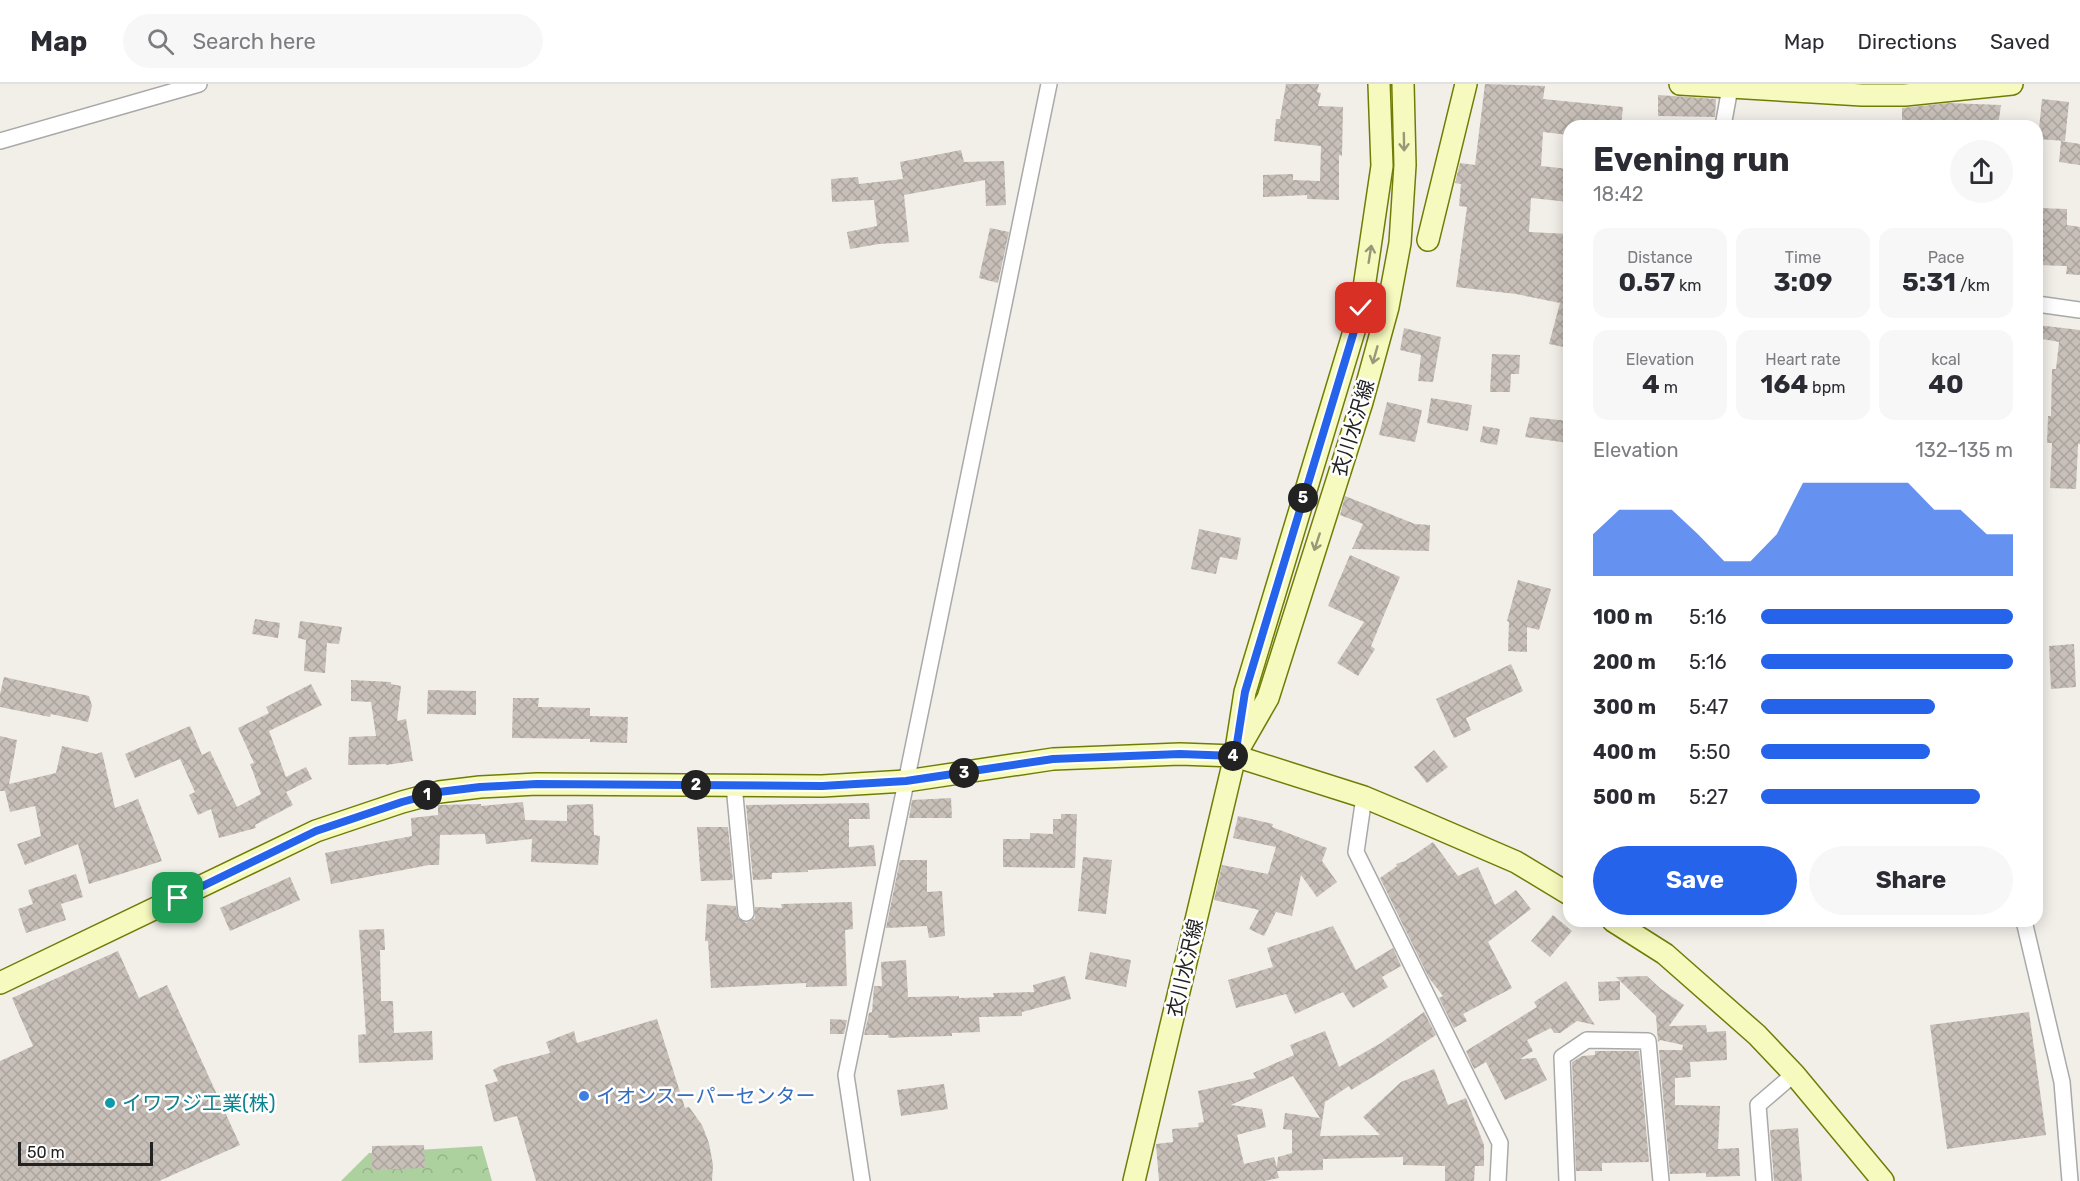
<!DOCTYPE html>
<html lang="en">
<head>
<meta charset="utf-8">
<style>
	:root { --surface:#fff; --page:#f7f7f7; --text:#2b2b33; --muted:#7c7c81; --line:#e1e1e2; --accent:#2563eb }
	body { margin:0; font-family:Rubik,"Noto Sans JP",sans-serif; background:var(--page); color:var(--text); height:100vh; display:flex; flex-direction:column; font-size:22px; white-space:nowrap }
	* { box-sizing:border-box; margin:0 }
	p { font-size:20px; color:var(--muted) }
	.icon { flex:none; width:33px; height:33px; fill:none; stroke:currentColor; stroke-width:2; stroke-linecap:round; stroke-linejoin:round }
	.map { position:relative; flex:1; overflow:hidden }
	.details { position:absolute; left:1563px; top:36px; width:480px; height:807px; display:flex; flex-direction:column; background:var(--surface); border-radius:18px; box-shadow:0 3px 15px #0003 }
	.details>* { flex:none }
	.scale { position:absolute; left:18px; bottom:15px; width:135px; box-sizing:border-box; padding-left:6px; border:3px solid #222; border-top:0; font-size:16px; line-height:21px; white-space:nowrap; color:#222; -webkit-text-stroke:4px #fff; paint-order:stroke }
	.pin { position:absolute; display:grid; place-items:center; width:51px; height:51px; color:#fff; margin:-26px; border-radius:12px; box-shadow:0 3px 9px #0006 }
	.km { position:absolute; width:30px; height:30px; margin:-15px; border-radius:50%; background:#222; color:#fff; font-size:16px; line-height:30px; text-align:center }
	.round { display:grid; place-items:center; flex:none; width:63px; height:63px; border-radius:32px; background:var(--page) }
	.overview { display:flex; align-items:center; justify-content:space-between; height:102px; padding:0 30px }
	h1 { font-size:33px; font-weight:700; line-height:45px }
	.metrics { display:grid; grid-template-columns:repeat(3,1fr); gap:9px; height:102px; padding:6px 30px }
	.metrics div { display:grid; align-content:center; border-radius:15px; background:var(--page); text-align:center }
	.metrics b { font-size:26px; font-weight:700 }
	.metrics small { font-size:16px; font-weight:400 }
	.metrics p { font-size:16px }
	.chart { height:168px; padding:12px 30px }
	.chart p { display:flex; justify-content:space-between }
	.chart svg { width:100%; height:108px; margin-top:6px; fill:var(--accent); opacity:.7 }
	.action { display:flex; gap:12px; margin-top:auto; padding:12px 30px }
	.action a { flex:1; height:69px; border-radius:36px; background:var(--accent); color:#fff; font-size:24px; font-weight:700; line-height:69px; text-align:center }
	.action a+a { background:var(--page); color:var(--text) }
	ul { padding:0 30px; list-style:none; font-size:20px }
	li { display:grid; grid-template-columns:96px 72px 1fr; align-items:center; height:45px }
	li i { height:15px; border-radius:8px; background:var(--accent) }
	header { display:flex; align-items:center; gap:36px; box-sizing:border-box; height:84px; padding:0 30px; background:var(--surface); border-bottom:2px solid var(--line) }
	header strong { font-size:28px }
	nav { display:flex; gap:33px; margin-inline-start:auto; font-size:21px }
	.search { width:420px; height:54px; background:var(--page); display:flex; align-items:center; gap:15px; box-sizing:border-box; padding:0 21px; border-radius:33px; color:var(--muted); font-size:22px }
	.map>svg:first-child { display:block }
</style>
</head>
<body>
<header>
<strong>Map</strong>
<div class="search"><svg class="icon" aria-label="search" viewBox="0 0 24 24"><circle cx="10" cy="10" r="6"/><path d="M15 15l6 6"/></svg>Search here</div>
<nav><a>Map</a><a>Directions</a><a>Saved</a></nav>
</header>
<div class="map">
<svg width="2080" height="1097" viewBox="0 0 2080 1097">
	<defs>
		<pattern id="forest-crowns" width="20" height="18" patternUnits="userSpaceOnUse" patternTransform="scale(1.5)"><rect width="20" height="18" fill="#add19e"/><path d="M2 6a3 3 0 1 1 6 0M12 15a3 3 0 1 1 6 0" fill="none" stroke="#95b388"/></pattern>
		<pattern id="building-cross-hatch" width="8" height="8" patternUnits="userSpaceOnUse" patternTransform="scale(1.5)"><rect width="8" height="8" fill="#c7bfb8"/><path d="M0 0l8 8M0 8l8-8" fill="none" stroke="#aba49e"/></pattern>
	</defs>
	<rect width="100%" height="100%" fill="#f2efe9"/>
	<!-- forest -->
	<path fill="url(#forest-crowns)" d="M482 1062 492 1097H341L369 1069Z"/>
	<!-- building -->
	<g fill="url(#building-cross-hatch)" fill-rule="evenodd">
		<path d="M1286 0H1319L1317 8 1321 9 1318 22 1343 23 1342 72 1339 71V116L1307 115V111L1263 113V91L1293 90V96L1320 97 1321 62 1274 57 1276 35H1280Z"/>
		<path d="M1485 0 1545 2 1543 15 1623 23 1621 42H1569V51L1543 48 1541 82 1569 85V118L1531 114 1529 148 1569 150V264L1549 260 1560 219 1516 210 1456 203 1467 123 1459 122 1461 100 1455 99 1460 79 1475 81Z"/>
		<path d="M1658 11 1716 15 1715 33 1658 32Z"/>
		<path d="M2042 15 2069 18 2065 57 2038 55Z"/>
		<path d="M1949 19 2001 21 1998 42 1952 40V42H1902V24Z"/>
		<path d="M2061 57 2080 60V81L2059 78Z"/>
		<path d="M961 66 964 78 1004 77 1006 121 986 122 985 96 904 111 909 158 879 160 850 165 847 148 877 142 874 116 832 118 831 95 858 93 859 100 903 95 900 78Z"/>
		<path d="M2037 124 2067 125V141L2080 143V191L2066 190 2067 182 2037 181Z"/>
		<path d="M990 144 1009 148 998 199 979 194Z"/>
		<path d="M2037 241 2080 246V360H2078L2076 405 2050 404 2052 359H2047L2048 332H2051L2052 285H2056L2059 258 2037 254Z"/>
		<path d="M1404 244 1441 253 1433 298 1418 297 1421 271 1400 266Z"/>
		<path d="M1492 270 1520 271 1519 290H1511L1510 308H1490Z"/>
		<path d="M1431 314 1472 321 1468 347 1427 339Z"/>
		<path d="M1387 318 1422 326 1415 358 1379 351Z"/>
		<path d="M1530 333 1569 337V359L1525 353Z"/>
		<path d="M1483 342 1500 345 1497 361 1480 358Z"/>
		<path d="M1345 412 1415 440 1430 441 1429 467 1352 465 1363 440 1340 431Z"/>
		<path d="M1199 445 1241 454 1237 476 1220 473 1216 490 1191 485Z"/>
		<path d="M1350 471 1400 493 1371 562 1375 565 1358 592 1337 579 1364 538 1328 522Z"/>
		<path d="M1518 496 1551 505 1539 546 1527 543V568L1508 567 1509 538 1507 537Z"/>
		<path d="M255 535 280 539 278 554 252 550Z"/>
		<path d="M300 537 342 543 339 560 327 559 325 589 304 587 306 556 298 554Z"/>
		<path d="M2074 560 2076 603 2051 605 2049 562Z"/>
		<path d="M1511 580 1523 607 1466 634 1471 646 1454 654 1436 615Z"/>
		<path d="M4 593 89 612 92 622 88 638 51 630 50 633 0 623V610Z"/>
		<path d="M351 596 391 598V600L401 602 397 637 406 635 413 677 386 681V680L348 681 349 653 376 652 371 618 351 617Z"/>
		<path d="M311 600 322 621 269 647 286 693 306 683 312 695 286 708 293 721 255 741 256 744 219 754 211 725 198 731 189 711 195 708 180 675 135 694 125 670 190 642 202 671 210 667 237 723 261 710 250 680 254 679 238 644 269 629 266 623Z"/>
		<path d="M428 606 476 607V631L427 630Z"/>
		<path d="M513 614H539L538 623 590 624V632L628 633 627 659 590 658V655L512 654Z"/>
		<path d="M0 652 17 656 9 700 56 689 62 662 96 670 102 668 115 724 138 715 162 777 89 800 78 760 25 781 17 760 41 752 35 722 10 728 5 707H0Z"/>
		<path d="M1434 666 1448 683 1427 699 1414 683Z"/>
		<path d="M951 714 952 734H909L912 716Z"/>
		<path d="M523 718 525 736 567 737V721L593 720 594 751 600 752 598 781 531 778 532 755 486 760 485 750 440 751 439 781H429L331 800 325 769 412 752 411 734 438 731V721H440L481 720V722Z"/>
		<path d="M869 719 870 735H849V763L874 761 876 782 808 786V788L772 789V795L753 796 746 721Z"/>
		<path d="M1061 730H1077L1075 784 1003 783V755H1030V749L1053 750V735H1061Z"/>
		<path d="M1238 732 1273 740 1272 743 1327 764 1322 777 1337 798 1317 813 1301 791 1292 832 1276 828 1264 852 1249 845 1259 826 1214 816 1222 781 1268 790 1276 763 1233 754Z"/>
		<path d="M697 743H728L733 796 701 797Z"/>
		<path d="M1433 758 1458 792 1478 783 1495 821 1516 806 1531 825 1488 858 1512 904 1463 930 1467 937 1454 944 1439 914 1443 912 1429 894 1380 794 1397 782 1396 780 1405 777Z"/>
		<path d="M1083 773 1112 776 1106 830 1078 827Z"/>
		<path d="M900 776H927V808L942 807 945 852 929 854 927 842 886 844Z"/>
		<path d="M76 790 83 813 61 820 66 836 26 849 18 825 33 820 28 806Z"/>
		<path d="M290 793 300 816 230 847 220 824Z"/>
		<path d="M852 818 853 845 845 846 847 902 806 903V899L711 904 708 857H705L707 820 736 822 738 834 746 839 755 834V823L782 824 781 820Z"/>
		<path d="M1553 831 1572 847 1550 873 1531 857Z"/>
		<path d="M1333 842 1356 886 1393 864 1401 882 1382 893 1388 903 1353 924 1343 908 1295 930 1286 910 1236 924 1228 896 1273 883 1267 864Z"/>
		<path d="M384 845 385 866H380L381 917H393L394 949 432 947 433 976 359 979 358 951 366 950 359 846Z"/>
		<path d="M118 867 139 914 167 901 240 1061 159 1097H0V977L33 962 12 914Z"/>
		<path d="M1090 868 1131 876 1126 903 1085 895Z"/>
		<path d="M906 876 908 913 959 912V914L994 913 993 909 1034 908 1033 901 1065 892 1071 915 1022 928V932L979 933 980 948 952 949V952L909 953 889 954 888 951H864L869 929 872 928 874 902H882L881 878Z"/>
		<path d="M1647 892 1661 905 1684 921 1669 942 1706 941 1707 948 1726 947 1727 976 1690 978 1691 993 1675 994V1021L1720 1022 1718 1065 1739 1064 1740 1092 1706 1093V1089L1670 1090 1659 966H1682L1683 961 1660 956 1658 958 1656 932 1616 893Z"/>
		<path d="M1566 897 1595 941 1577 937 1560 949H1554L1551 944 1527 956 1533 967 1520 975 1536 974 1547 996 1505 1016 1486 978 1474 985 1466 967 1537 923 1534 918Z"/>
		<path d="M1620 897V916L1599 917 1598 898Z"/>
		<path d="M1424 928 1436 951 1374 992 1351 1006 1349 1002 1325 1018 1320 1052 1380 1051 1363 1033 1401 998 1434 985 1448 1021 1466 1014 1484 1061V1082H1475L1474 1097H1445V1082L1403 1081V1073L1323 1075V1086L1277 1087 1279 1094 1264 1097H1159L1156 1060 1173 1058 1172 1045 1199 1043 1198 1039 1204 1038 1198 1007 1256 994 1253 989 1294 971 1290 961 1325 947 1339 983 1381 959ZM1293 992 1320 1034 1285 1029 1283 1045 1292 1046V1069L1278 1073 1277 1083 1274 1073 1244 1080 1237 1051 1266 1043 1262 1025 1231 1021Z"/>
		<path d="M2029 928 2046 1051 1947 1065 1930 941Z"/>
		<path d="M657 935 685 1024 689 1023 702 1041 709 1059 713 1081 712 1097H536L517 1032 494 1038 485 1001 498 997 493 986 500 982 550 969 546 958 574 947 577 959Z"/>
		<path d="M830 935 847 936 844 950H830Z"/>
		<path d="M1595 967H1639L1649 1078 1602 1079V1087H1576L1572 978 1582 972 1595 971Z"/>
		<path d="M944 1000 948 1025 901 1032 897 1006Z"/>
		<path d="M1798 1044 1802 1097H1774L1770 1046Z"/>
		<path d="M424 1061 425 1084 372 1086V1062Z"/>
	</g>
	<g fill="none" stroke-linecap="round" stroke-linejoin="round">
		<!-- street casing -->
		<g stroke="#a9a9a9" stroke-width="18">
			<g id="street">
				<path d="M1723 42 1730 4"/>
				<path d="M0 57 199 0"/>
				<path d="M2037 220 2080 226"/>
				<path d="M734 701 746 829"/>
				<path d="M1364 713 1356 768 1500 1059 1498 1097"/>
				<path d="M2024 837 2062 998 2070 1097"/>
				<path d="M862 1097 846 991 1049 0"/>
				<path d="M1567 1097 1562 973 1587 956 1648 957 1661 1097"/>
				<path d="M1764 1097 1758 1021 1794 990"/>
			</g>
		</g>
		<!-- secondary casing -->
		<g stroke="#707d05" stroke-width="24">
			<g id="secondary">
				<path d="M1680 0 1862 11H1905L2012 0"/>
				<path d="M1428 156 1466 0"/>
				<path d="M1241 661 1268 614 1362 318 1388 223 1400 159 1405 81 1403 0"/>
				<path d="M1613 837 1665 870 1757 951 1794 990 1883 1097"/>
				<path d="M0 899 316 747 402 718 439 708 480 703 537 700 822 702 906 697 1053 675 1180 670 1235 672 1364 713 1414 734 1516 778 1569 810"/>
				<path d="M1134 1097 1235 672 1245 608 1361 224 1382 82 1379 0"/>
			</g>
		</g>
		<!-- street -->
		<use href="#street" stroke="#fff" stroke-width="15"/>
		<!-- secondary -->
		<use href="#secondary" stroke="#f7fabf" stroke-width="21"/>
	</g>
	<!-- one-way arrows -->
	<defs><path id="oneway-shaft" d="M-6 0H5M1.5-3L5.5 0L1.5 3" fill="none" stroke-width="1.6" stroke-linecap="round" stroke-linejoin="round" transform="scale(1.5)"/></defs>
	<g stroke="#979978">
		<use href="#oneway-shaft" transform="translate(1404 58) rotate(89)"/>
		<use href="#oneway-shaft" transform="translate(1370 170) rotate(-81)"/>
		<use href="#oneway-shaft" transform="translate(1375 271) rotate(106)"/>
		<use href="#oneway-shaft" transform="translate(1317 458) rotate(108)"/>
	</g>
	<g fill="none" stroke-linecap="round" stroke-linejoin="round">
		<!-- route casing -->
		<g stroke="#fff" stroke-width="12">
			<path id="route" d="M178 814 316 747 402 718 439 708 480 703 537 700 822 702 906 697 1053 675 1180 670 1235 672 1245 608 1361 224"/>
		</g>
		<!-- route -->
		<use href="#route" stroke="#2563eb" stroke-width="8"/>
	</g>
	<!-- markers -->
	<circle fill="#3f7fe0" stroke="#fff" stroke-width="2" cx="584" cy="1012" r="6"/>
	<circle fill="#0f9aa8" stroke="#fff" stroke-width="2" cx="110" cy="1019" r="6"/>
	<g text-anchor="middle" stroke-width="5" stroke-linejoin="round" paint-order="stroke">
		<!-- street labels -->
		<g font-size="20" fill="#222" stroke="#fff">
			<text transform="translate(1353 344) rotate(-73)" y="7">衣川水沢線</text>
			<text transform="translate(1185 884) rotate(-77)" y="7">衣川水沢線</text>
		</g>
		<!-- shop labels -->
		<g font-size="20" fill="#366cbe" stroke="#fff" text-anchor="start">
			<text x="596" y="1019">イオンスーパーセンター</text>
		</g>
		<!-- culture labels -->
		<g font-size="20" fill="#0d838f" stroke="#fff" text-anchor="start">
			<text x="122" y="1026">イワフジ工業(株)</text>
		</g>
	</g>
</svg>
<div class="scale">50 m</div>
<div class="pin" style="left:178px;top:814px;background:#1e9e55"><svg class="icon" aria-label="arrive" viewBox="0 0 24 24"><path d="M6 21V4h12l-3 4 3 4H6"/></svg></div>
<div class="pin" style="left:1361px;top:224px;background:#d93025"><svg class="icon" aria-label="check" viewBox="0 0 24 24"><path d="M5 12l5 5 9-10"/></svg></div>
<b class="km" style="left:427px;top:711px">1</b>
<b class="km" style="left:696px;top:701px">2</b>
<b class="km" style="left:964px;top:689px">3</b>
<b class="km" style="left:1233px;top:672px">4</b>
<b class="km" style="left:1303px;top:414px">5</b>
<section class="details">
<div class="overview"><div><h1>Evening run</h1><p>18:42</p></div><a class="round"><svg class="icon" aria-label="share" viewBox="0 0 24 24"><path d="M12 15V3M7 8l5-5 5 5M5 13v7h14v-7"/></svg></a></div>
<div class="metrics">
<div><p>Distance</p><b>0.57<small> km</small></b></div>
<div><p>Time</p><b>3:09</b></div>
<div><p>Pace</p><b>5:31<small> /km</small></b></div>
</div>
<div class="metrics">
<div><p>Elevation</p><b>4<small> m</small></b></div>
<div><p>Heart rate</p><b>164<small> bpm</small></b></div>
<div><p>kcal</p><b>40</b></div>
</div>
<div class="chart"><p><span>Elevation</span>132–135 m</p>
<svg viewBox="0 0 160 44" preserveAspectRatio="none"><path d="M0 44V27L10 17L20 17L30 17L40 27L50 38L60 38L70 27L80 6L90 6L100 6L110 6L120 6L130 17L140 17L150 27L160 27V44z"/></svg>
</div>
<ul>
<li><b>100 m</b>5:16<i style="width:100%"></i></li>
<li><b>200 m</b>5:16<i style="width:100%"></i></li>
<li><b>300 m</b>5:47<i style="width:69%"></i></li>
<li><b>400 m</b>5:50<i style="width:67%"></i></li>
<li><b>500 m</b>5:27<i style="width:87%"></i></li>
</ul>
<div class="action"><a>Save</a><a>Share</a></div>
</section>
</div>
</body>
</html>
